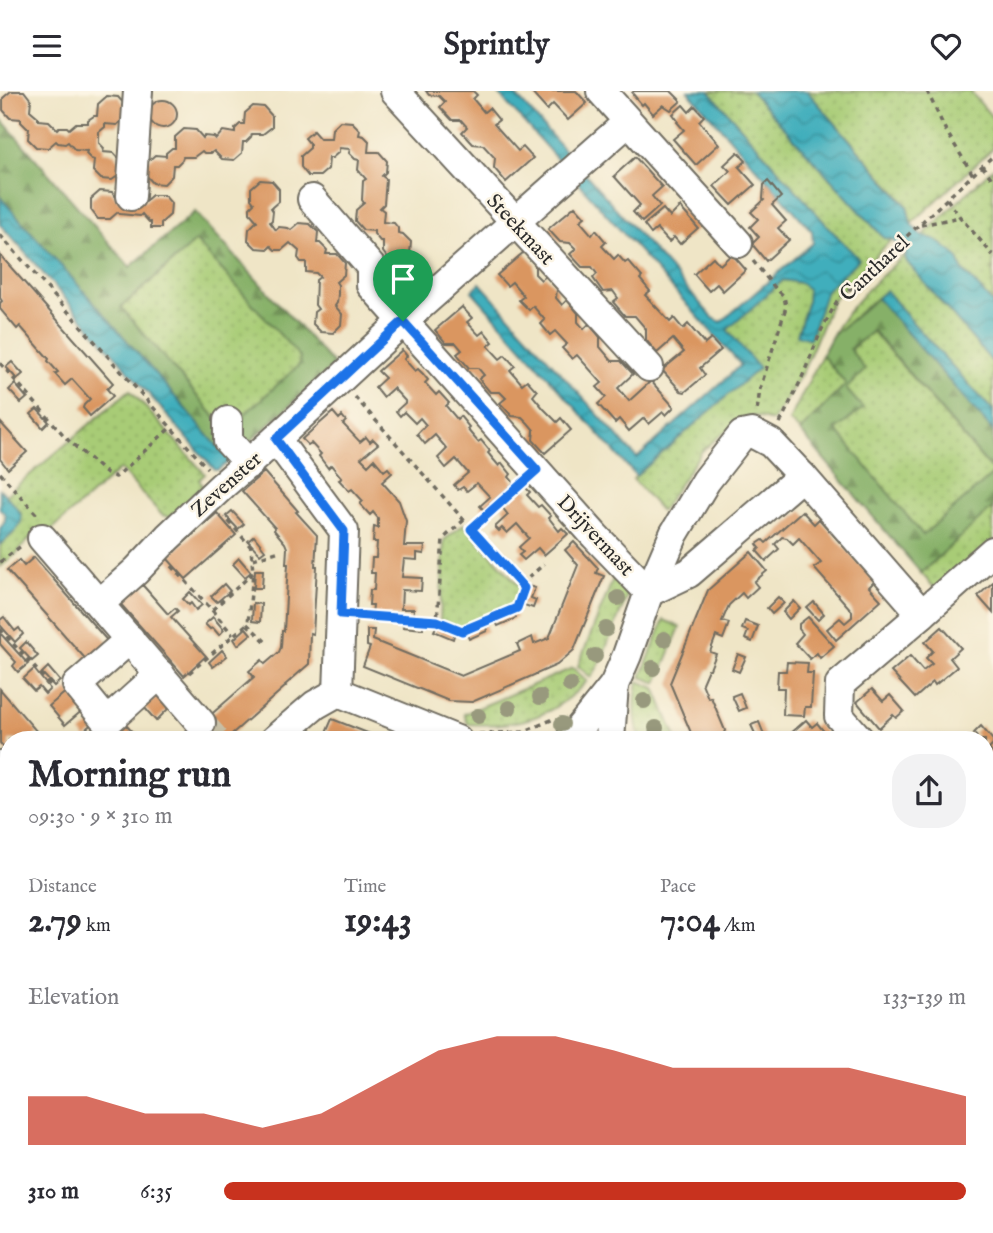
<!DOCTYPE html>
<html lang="en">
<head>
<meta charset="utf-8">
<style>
	:root { --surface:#fff; --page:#f2f2f3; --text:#2b2b33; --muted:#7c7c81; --accent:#c8321e }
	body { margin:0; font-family:"IM FELL English",serif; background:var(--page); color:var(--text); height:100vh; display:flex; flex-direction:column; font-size:26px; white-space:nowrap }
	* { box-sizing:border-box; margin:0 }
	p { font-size:23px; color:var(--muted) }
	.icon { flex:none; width:38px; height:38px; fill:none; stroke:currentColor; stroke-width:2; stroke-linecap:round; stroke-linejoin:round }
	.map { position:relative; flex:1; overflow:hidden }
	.panel { position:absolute; left:0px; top:640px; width:994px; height:502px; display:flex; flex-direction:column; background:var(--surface); border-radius:28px 28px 0 0; box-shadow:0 4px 10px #0003 }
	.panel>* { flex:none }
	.pin { position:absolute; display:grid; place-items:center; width:60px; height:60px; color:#fff; margin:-72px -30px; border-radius:50% 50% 50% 0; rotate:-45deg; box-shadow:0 0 7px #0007 }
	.pin .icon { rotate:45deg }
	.round { display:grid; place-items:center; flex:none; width:74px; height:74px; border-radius:28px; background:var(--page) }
	.head { display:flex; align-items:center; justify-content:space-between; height:119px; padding:0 28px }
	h1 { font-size:38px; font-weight:700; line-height:52px }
	.stats { display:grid; grid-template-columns:repeat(3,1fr); gap:10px; height:119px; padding:7px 28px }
	.stats div { display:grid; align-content:center }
	.stats b { font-size:35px; font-weight:700 }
	.stats small { font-size:19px; font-weight:400 }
	.stats p { font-size:19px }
	.chart { height:196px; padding:14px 28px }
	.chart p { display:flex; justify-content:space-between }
	.chart svg { width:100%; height:126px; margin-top:7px; fill:var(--accent); opacity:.7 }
	ul { padding:0 28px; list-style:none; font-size:23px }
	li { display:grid; grid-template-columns:112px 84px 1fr; align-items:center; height:52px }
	li i { height:18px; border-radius:9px; background:var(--accent) }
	header { display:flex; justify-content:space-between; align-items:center; height:91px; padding:0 28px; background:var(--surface); font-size:32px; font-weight:700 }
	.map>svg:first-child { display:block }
</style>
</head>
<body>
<header><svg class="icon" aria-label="menu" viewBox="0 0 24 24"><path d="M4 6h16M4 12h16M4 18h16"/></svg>Sprintly<svg class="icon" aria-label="heart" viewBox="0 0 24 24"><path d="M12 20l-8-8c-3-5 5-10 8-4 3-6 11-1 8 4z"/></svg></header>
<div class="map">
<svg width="993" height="1142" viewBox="0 0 993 1142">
	<defs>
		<pattern id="green-dots" width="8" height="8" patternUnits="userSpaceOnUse" patternTransform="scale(1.75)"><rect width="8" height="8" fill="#a8cc76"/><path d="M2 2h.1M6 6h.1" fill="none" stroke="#91af66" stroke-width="1.8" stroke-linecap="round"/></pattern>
		<pattern id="forest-firs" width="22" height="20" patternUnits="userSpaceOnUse" patternTransform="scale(1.75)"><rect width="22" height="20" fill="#86b067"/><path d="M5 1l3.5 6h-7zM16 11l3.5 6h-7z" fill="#6e8f55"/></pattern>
		<pattern id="water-waves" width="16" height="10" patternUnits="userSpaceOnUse" patternTransform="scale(1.75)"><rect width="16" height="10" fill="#3faebc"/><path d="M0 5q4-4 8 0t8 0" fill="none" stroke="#358e99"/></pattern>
	</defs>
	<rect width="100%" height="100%" fill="#fcf5e5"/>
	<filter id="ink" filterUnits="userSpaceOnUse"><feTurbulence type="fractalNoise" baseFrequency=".0143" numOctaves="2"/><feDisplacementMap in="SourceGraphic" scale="14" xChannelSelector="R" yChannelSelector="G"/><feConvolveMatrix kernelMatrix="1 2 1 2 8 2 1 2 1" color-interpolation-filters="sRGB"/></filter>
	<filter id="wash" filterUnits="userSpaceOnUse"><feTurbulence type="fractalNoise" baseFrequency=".00686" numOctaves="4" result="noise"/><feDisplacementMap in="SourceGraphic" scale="28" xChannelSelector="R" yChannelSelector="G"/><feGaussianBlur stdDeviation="1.57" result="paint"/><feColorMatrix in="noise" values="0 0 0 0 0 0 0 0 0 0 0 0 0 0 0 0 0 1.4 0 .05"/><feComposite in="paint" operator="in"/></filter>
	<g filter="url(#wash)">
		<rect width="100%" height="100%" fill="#efe5c6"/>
		<!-- green -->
		<g fill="url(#green-dots)" stroke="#6a7c50" stroke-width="2">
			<path d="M709 0H751L884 147 892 148 832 210 804 278 773 330 753 325 722 343 702 360 661 420 633 388 758 277 727 239 782 189 802 192 808 199 807 212 797 244 820 214 826 199 859 168 831 139Z"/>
			<path d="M807 0H970L993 27V57L911 133 907 114Z"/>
			<path d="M993 77V213L962 178 957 165 922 145Z"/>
			<path d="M196 150 311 261 300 270 299 274 241 359 121 217Z"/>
			<path d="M907 162 905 166 907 171 993 272V320L913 232 886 199 832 245C850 212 879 187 907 162Z"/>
			<path d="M872 240 993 380V383L923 445 836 339 862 317 846 298 850 259Z"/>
			<path d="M822 264 846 293 800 340 789 330Z"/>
			<path d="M130 299 205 383 199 389 205 398 172 427 162 424 120 378 48 442 37 439 17 462 0 476V454L13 443 21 422 6 404Z"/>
			<path d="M993 416V454L940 503 921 482Z"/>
			<path d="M464 433 522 498 515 515 461 538 440 530 444 449Z"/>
			<path d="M613 488H617L628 503 599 574 591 587 578 575Z"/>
			<path d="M664 529 680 536 657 592 641 586Z"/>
			<path d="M573 577 587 590C553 626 517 637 468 633L464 623Z"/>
			<path d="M638 590 655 597 677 649H640C634 628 634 612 638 590Z"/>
		</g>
		<!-- forest -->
		<g fill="url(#forest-firs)" stroke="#586e49" stroke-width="2">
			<path d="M0 27 130 176 195 121 334 274 241 359 235 332 299 274 300 266 196 150 121 216 221 333 230 370 110 230 0 106Z"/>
			<path d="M877 207 993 340V380L873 240 850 258 865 279 846 298 863 317 836 339 923 444 993 383V416L921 482 800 340 846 293 822 264 832 245Z"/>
		</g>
		<!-- water -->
		<g fill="url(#water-waves)" stroke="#356c74" stroke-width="2">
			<path d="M496 0H512L713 227 721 231 813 152 812 140 688 0H709L831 139 859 168 826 199 810 248 797 244 807 213 808 199 801 192 783 189 727 239 759 277 636 385 472 200 480 192 637 367 741 274Z"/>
			<path d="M751 0H807L907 115 911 133 922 145 935 148 957 165 962 178 993 213V272L907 171 905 166 906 162 892 148 884 147Z"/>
			<path d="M0 106 110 230 230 370 218 379H215L0 133Z"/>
			<path d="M886 199 913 232 993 320V340L877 207Z"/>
			<path d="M0 398C25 426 32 427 0 454V438L5 429V423L0 418Z"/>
		</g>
		<g id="blocks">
			<!-- building -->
			<g fill="#da9660">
				<path d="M11 0H24L31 9 30 19 38 26V29L49 30 57 38 59 36H67L69 38 76 32H88V29L94 25H97L98 13 107 5 118 6 126 15 125 26 117 34 105 33V36L99 41V52L104 57 103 61 114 62 122 71V82L112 89 101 88 93 80 94 69 91 68 86 63 87 60 75 59 68 51 65 53 58 52 56 50 48 57 36 56 28 48 29 37H27L21 31V28L10 27 3 19V7Z"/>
				<path d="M426 0H473L477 4 473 8 484 21 489 17 499 29 494 33 518 60 523 56 533 67 506 91 494 77 495 67 483 54 473 53 462 41 467 36 461 29H452L440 16 445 11 439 5 429 4Z"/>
				<path d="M530 0H576L587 12 568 29 553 13 547 19Z"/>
				<path d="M634 0H671L681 10 671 19 663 14 653 23 644 12 642 14 632 2Z"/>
				<circle cx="163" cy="23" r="14"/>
				<path d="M683 14 689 21 695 15 704 25 699 30 719 53 696 74 673 48 684 39 677 31 678 30 673 23Z"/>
				<path d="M253 15 264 16 272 25V36L263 43H252L251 46 246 51H243L242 62 234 69 222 68 214 60 211 62H204L202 60 194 66H183L182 69 177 74H173L172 85 164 93 153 92 145 83V73L155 64 166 65V62L172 57H175V46L184 38 196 39 203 47 204 45 214 46 216 48 223 40 235 42V38L240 33H244L245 22Z"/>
				<path d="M340 30 352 31 360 39 359 44 364 45 369 50 368 61H379L387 70 386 81 382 85 386 88 384 113 380 117 384 120 383 131 394 132 398 137V142L403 143 411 151 410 163 402 170H390L383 161V150H380L374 143V140L363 139 355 130 356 119 364 112 362 109 363 90 366 88 358 79 359 69 355 68 349 62 350 58 339 57V61L332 67H329L328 78 320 85H308L301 76V65L310 57V53L305 47 313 40 320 48H331L332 38Z"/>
				<path d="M738 61 746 70 739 76 755 94 732 114 714 95 730 80 724 74Z"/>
				<path d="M635 66 662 96 652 105 660 115 642 131 633 121 640 114 614 85Z"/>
				<path d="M260 89 272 90 279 98V110L271 117 273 120 272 129 270 131 276 139 279 136 288 137 291 139 299 132 310 133 318 141 317 152H320L327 159 326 163H337L345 172 344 184 336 191 338 194V203L337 212 335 215 342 223 341 234 333 242 321 241 313 233 314 221 318 218 315 214 316 189 320 186 316 182 306 181V171H301L298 167 299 160 290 152 282 159H275L271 155 268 158 256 157 248 149 249 138 257 130 250 122V116L254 112 251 108V97Z"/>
				<path d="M768 90 781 106 772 114 786 130 778 137 789 149 766 170 752 153 759 146 750 136 758 128 751 121 764 109 763 108 764 94Z"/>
				<path d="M100 100 112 101 119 110 142 108 144 111 152 104H164L171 112 170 124 161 132V137H151V131H149L142 123 140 125 120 123 118 121 110 128H98L91 119V108Z"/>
				<path d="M575 115 585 126 580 130 592 144 596 139 606 151 602 155 614 168 618 164 625 172 628 170 642 186 640 188 650 200 645 204 670 231 674 227 683 238 688 233 705 253 711 248 721 259 700 277 705 284 685 301 681 300 662 279 684 261 673 248 657 262 646 249V238L635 225H625L613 211 618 207 613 200 603 201 593 187 597 183 592 176H582L570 163 576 158 570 152 560 151 548 138Z"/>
				<path d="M680 116 698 137 680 153 674 146 669 151 657 138 651 143 644 134 663 118 670 126Z"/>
				<path d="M524 161 535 173V183L541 189 546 185 557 198 556 207 562 214 567 209 578 222V231L584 238 589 233 600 246V256L612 270H621L633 283 618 297 629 310 651 290 674 316 666 324 663 321 649 333 644 327 629 340 619 328 615 332 598 313 606 306 597 296 602 292 577 264 572 268 562 257 567 253 555 240 550 244 541 233 545 229 533 215 529 219 519 209 524 205 512 191 507 195 497 184Z"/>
				<path d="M732 163 746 179 723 200 717 193 709 200 694 183 713 166 720 174Z"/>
				<path d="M0 164 113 292 107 298 113 305 90 325 83 317 84 314 90 308 72 288 65 294 55 283 58 281 48 270 49 268 20 235 17 238 0 218V212L2 210 0 207Z"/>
				<path d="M462 216 472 227 467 231 479 244 484 240 493 251 488 255 500 268 505 264 515 275 510 279 522 293 527 289 537 300 533 305 544 318 557 331 561 327 571 339 545 362 533 349 534 339 528 332 522 326 512 325 500 312 506 307 500 301H490L479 288 484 284 478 277H469L457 263 462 259 456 252H446L435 239Z"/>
				<path d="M402 259 407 265 404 268 415 280 418 278 423 283 428 289 425 292 436 304 439 301 449 312 446 315 457 328 460 325 469 336 467 338 472 344 478 351 481 349 490 360 488 362 493 368 499 375 502 372 511 383 509 386 514 392 484 419 480 415 490 406 477 392 467 400 463 396 458 399 454 394 468 382 456 368 446 377 438 367 447 358 435 344 425 353 417 343 426 334 420 327 415 332 404 321 400 325 396 320 406 311 393 297 383 306 375 296 385 287 378 280Z"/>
				<path d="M12 271 23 283 17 288 6 276Z"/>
				<path d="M15 293 27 307 21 312 9 299Z"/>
				<path d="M37 318 49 331 43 337 31 323Z"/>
				<path d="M333 321 339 328 342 325 346 330 343 333 360 351 366 346 370 351 373 348 378 353 361 367 368 374 374 368 384 380 388 377 392 382 382 391 399 410 406 430 404 455H425L424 463 417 462V469L404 468 402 486 422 487 421 500 402 499 401 518H414L413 526 372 523 373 514H369L370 499H374L375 482H371L372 467H376L377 451H373L374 436 378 437V427L373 421 370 424 360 413 363 410 352 398 349 400 339 389 342 387 331 374 328 377 319 365 321 363 311 352 308 354 302 348Z"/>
				<path d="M0 331 27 361 8 378 0 368Z"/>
				<path d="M264 381 298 420 296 421 317 444 315 475H317L313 543 310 542 309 573 285 594 286 595 225 649H182L254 586 249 580 262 569 265 573 279 561 281 556 282 540H284L288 473H286L287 457 285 452 274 439 275 437 242 400Z"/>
				<path d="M525 396 530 401 527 404 538 416 541 414 551 425 549 427 559 440 562 437 568 443 544 464 538 457 524 469 519 464 523 461 519 456 529 447 517 433 507 442 502 437 499 440 495 436 508 424 502 416Z"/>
				<path d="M232 420 244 433 238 438 226 425Z"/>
				<path d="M802 420 814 433 819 428 875 490 869 496 881 509 836 549 827 538 840 527 845 532 852 526V520L814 477 821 472 799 447 793 453 787 447 782 446 775 453 779 458 766 470 757 460 760 457 757 453 763 449 766 452Z"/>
				<path d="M217 422 236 444 186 488 167 467Z"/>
				<path d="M254 445 265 459 260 463 248 450Z"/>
				<path d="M574 451 598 477 596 482 604 485 574 559 557 574 472 611 449 610 363 575 370 556 367 555V539H374L373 549 461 585 520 560 517 553 532 546 534 553 549 547 578 474 565 459Z"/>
				<path d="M751 461 767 480 754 491 758 496 746 507 742 502 729 514 722 530 729 532 723 548 716 545 710 561 716 563 710 578H708L702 592 708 607 711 606 729 649H694L670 592 708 499Z"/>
				<path d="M34 466 111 554 90 573 7 479 19 469 24 475Z"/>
				<path d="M239 467 251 481 245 486 233 473Z"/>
				<path d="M255 479H263L262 497H254Z"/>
				<path d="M139 490 168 523 175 517 178 520 171 526 206 565 184 585 118 510Z"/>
				<path d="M993 491V522L978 505Z"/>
				<path d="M224 493 230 500 217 511 211 505Z"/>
				<path d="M528 495 535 497 531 507 536 509 533 517 521 513Z"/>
				<path d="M190 501 202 514 196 519 191 512 189 514 183 508Z"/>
				<path d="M778 506 784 512 772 523 767 517Z"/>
				<path d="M794 510 800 517 789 528 783 521Z"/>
				<path d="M814 511 824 523 818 529 807 517Z"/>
				<path d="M253 512 261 513 260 531 252 530Z"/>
				<path d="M514 521 516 527 498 535 495 529Z"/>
				<path d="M4 526 15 540 19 537 23 543 15 551 0 534V529Z"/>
				<path d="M213 526 224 539 219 544 213 537 210 538 205 533Z"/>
				<path d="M808 526 834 555 820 567 817 562 810 568 795 552 803 543 799 538V533Z"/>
				<path d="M404 529 423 530V538L403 536Z"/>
				<path d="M745 530 758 535 752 551 745 548 748 540 742 538Z"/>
				<path d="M437 533 455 541 453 548 434 540Z"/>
				<path d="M485 533 487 540 469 548 466 541Z"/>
				<path d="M942 536 961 557 950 567 957 576 935 594 933 591 915 607 891 581 910 565 923 580 932 573 926 567 933 560 925 551Z"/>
				<path d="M246 537 251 543 238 554 234 548Z"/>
				<path d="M0 542 28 573 18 581 13 575 16 571 0 553Z"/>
				<path d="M26 551 38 565 32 570 20 557Z"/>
				<path d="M222 559 227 565 213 576 209 571Z"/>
				<path d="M738 563 746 566 739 581 732 578Z"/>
				<path d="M787 571 808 572 807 582H813L811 616H805L804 625 783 624 784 597H777L778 580H786Z"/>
				<path d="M48 576 60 590 54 595 42 582Z"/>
				<path d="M34 578 50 598 45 603 39 596 34 600 23 588Z"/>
				<path d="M0 598 38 642 33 646 36 649H9V662L0 652Z"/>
				<path d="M872 598 883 610 890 604 904 620 896 627 893 624 879 637 857 611Z"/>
				<path d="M68 599 84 618 65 634 49 615Z"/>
				<path d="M161 601 172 614 156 630 144 616Z"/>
				<path d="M740 602 746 617 739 620 732 605Z"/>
				<path d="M332 628 360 639 385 649H323Z"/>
				<path d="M806 629 812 636 817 632 831 649H795L790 643Z"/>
				<path d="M95 630 106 643 105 649H101L94 641 86 648 81 642Z"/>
				<path d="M759 631 765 646 758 649 751 634Z"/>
				<path d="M125 633 137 646 134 649H129L119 638Z"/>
				<path d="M981 635 993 649V654L989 658 993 663V676L985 683V649H972L977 645 974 642Z"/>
				<path d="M993 726V757L985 749V733Z"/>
				<path d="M0 755 9 765 8 840 9 841 0 849V807L4 804 0 799Z"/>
				<path d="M9 914V952L0 960V921Z"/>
				<path d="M989 974 993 978V1027L985 1018V978Z"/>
				<path d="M9 999V1049L0 1039V1007Z"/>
				<path d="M161 1134H203L194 1142H191L187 1138 184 1142H168Z"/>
				<path d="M306 1134H343L340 1142H302Z"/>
				<path d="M449 1134H484L481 1140 476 1138 474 1142H445Z"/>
				<path d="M752 1134H885L892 1142H759Z"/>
			</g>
		</g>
	</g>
	<g filter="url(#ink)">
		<use href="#blocks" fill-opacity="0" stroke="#706c61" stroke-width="2"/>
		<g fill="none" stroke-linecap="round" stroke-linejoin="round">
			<!-- minor-tunnel -->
			<path stroke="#c8c0a7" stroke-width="28" stroke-dasharray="28 14" stroke-linecap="butt" d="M201 632 216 649"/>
			<!-- minor casing -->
			<g stroke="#706c61" stroke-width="32">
				<g id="minor">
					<path d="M395 0 649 276"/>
					<path d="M601 0 738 152"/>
					<path d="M131 105 138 0"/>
					<path d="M312 108 371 176V194L595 445 649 501 689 482 802 385"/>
					<path d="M228 330V350L249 373"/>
					<path d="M276 348 403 230 628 31"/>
					<path d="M42 447 201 632"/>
					<path d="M99 513 136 480 168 446 223 394 276 348 344 440 338 601"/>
					<path d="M922 523 993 460"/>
					<path d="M130 548 77 594 107 631 160 583"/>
					<path d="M274 649 315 614 338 601 457 649"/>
					<path d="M570 649 614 594 627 564 649 501 674 443 706 390 742 344 752 342 771 352 802 385 922 523 840 593 839 625 860 649"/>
					<path d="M610 649 614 594"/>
					<path d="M0 674 9 683"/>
					<path d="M985 701 993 694"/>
					<path d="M0 736 9 746"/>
					<path d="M985 860 993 853"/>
					<path d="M0 889 9 881"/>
					<path d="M0 1061 9 1071"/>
					<path d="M985 1084 987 1078"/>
					<path d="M63 1134 71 1142"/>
					<path d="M731 1134 739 1142"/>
					<path d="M122 1142 131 1134"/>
					<path d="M360 1142 363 1134"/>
					<path d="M393 1142 397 1134"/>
					<path d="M423 1142 426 1134"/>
					<path d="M638 1142V1136"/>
					<path d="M933 1142 942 1134"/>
				</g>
			</g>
			<!-- path -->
			<g stroke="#706c61" stroke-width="3.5" stroke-dasharray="5 5" stroke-linecap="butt">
				<path d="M927 0 945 38 973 84"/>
				<path d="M982 75 993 89"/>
				<path d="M947 108 960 126 993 164"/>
				<path d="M921 134 960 126"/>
				<path d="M0 144 207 377"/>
				<path d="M753 170 776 198 784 205 786 216 760 298 757 320"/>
				<path d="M0 272 68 349 107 383 116 386 170 337"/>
				<path d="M355 306 524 497"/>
				<path d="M780 332 801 289 821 240 837 210 993 65"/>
				<path d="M0 382 38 425"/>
				<path d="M464 429 443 448 437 530 462 540 517 517 527 488 544 473"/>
				<path d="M471 438 520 394"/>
				<path d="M253 468 280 460"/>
				<path d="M0 471 21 455"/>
				<path d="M172 475 212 519 253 482 251 456 225 426"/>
				<path d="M212 519 233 544"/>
				<path d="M363 525 437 530"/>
				<path d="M247 533 267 552"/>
				<path d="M0 538 53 597"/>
				<path d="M189 582 248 532 253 482"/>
				<path d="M479 643 523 641 556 627"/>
				<path d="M520 649 523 641"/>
				<path d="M985 919 993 928"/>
				<path d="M0 1004 9 997"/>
				<path d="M0 1129 11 1142"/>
				<path d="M158 1134 165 1142"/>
				<path d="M234 1142 243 1134"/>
				<path d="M272 1142 276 1134"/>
				<path d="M521 1142 524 1134"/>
			</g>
			<!-- minor -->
			<use href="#minor" stroke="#fff" stroke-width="28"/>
		</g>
		<!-- trees -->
		<g fill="#98997d">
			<circle cx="618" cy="507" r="8"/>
			<circle cx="606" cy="538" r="8"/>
			<circle cx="664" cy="548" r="8"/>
			<circle cx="595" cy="565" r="8"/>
			<circle cx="653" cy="577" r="8"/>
			<circle cx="570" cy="594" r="8"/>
			<circle cx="540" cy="606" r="8"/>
			<circle cx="644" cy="610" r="8"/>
			<circle cx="509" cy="617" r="8"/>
			<circle cx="478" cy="625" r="8"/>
			<circle cx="562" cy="633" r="8"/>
			<circle cx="656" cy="637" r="8"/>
		</g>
	</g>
	<g fill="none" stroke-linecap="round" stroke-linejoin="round" filter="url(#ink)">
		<!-- route casing -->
		<g stroke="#fff" stroke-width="14">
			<path id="route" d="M403 230 537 379 471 438 524 497 517 517 462 540 437 530 341 523 344 440 276 348Z"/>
		</g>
		<!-- route -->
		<use href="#route" stroke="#1a73e8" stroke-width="9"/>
	</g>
	<g text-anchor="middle" stroke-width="5" stroke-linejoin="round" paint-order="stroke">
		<!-- street labels -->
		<g font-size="21" fill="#2b2b2b" stroke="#fcf5e5">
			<text transform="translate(521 138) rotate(47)" y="7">Steekmast</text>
			<text transform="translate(874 177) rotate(-43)" y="7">Cantharel</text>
			<text transform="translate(226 393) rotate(-42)" y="7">Zevenster</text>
			<text transform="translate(596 444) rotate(47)" y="7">Drijvermast</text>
		</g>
	</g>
</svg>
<div class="pin" style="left:403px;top:230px;background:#1e9e55"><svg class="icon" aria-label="arrive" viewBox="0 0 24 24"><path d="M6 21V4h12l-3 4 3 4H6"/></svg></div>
<section class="panel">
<div class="head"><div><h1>Morning run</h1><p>09:30 · 9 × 310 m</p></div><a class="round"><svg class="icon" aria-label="share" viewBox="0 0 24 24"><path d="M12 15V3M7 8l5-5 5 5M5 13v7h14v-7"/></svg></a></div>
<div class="stats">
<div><p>Distance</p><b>2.79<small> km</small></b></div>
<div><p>Time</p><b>19:43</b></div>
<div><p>Pace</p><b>7:04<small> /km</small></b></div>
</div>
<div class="chart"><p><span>Elevation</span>133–139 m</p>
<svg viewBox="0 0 160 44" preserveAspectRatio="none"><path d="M0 44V27L10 27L20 33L30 33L40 38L50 33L60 22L70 11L80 6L90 6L100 11L110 17L120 17L130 17L140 17L150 22L160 27V44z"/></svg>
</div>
<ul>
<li><b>310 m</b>6:35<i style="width:100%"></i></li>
</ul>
</section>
</div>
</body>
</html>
